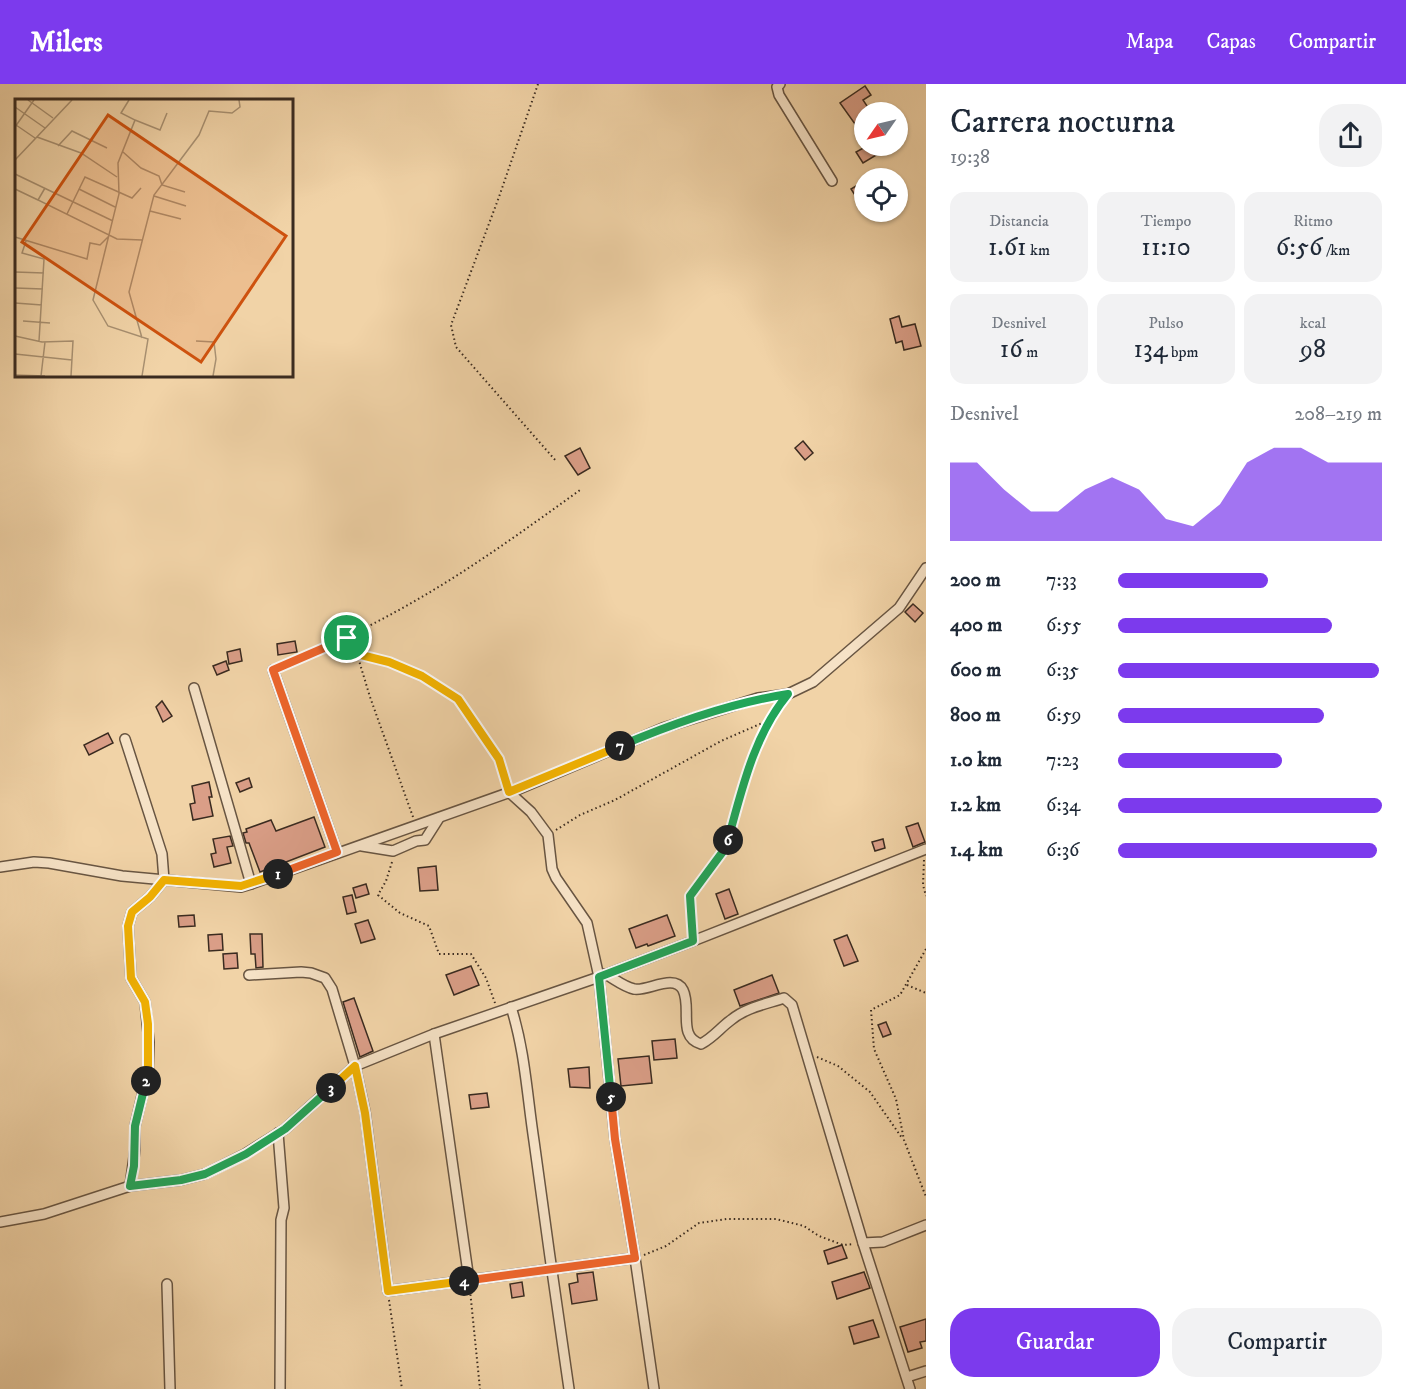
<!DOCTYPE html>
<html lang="es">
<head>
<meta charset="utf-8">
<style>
	:root { --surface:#fff; --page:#f2f2f3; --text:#1f2937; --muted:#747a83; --accent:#7c3aed }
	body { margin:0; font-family:"IM FELL DW Pica",serif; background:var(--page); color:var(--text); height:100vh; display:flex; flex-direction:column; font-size:22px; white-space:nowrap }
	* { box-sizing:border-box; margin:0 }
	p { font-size:20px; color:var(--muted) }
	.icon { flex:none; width:33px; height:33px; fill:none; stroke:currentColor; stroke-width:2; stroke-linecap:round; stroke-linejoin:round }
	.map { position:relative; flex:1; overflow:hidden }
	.details { display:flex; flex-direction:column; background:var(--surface); width:480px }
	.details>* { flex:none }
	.needle { width:39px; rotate:236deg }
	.tools { position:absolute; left:854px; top:18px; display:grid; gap:12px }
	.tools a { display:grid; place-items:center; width:54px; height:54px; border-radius:50%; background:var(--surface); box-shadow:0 2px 4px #0004; font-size:30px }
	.pin { position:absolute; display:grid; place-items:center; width:51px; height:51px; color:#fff; margin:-26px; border:3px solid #fff; border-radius:50%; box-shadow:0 2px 6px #0007 }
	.km { position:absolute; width:30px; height:30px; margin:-15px; border-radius:50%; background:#222; color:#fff; font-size:16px; line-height:30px; text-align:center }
	.round { display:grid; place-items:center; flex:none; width:63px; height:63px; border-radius:24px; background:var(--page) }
	.head { display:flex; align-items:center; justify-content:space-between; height:102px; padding:0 24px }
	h1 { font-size:33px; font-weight:600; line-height:45px }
	.figures { display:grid; grid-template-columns:repeat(3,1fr); gap:9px; height:102px; padding:6px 24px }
	.figures div { display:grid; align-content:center; border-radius:15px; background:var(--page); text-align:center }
	.figures b { font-size:26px; font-weight:600 }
	.figures small { font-size:16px; font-weight:400 }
	.figures p { font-size:16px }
	.chart { height:168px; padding:12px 24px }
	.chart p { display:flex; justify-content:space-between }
	.chart svg { width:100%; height:108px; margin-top:6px; fill:var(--accent); opacity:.7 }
	.button { display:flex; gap:12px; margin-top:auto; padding:12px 24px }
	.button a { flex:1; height:69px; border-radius:24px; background:var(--accent); color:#fff; font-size:24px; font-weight:600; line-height:69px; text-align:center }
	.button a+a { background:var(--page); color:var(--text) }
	ul { padding:0 24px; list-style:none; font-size:20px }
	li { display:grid; grid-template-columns:96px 72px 1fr; align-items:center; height:45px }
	li i { height:15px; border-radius:8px; background:var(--accent) }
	header { display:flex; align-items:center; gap:36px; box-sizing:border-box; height:84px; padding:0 30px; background:var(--accent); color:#fff }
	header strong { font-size:28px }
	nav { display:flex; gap:33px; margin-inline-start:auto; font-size:21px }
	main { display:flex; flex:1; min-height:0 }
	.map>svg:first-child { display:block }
</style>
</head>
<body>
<header>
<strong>Milers</strong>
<nav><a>Mapa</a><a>Capas</a><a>Compartir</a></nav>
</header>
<main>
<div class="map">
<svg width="926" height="1305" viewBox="0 0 926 1305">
	<rect width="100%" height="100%" fill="#f1d3a7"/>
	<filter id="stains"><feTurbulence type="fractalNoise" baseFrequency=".00333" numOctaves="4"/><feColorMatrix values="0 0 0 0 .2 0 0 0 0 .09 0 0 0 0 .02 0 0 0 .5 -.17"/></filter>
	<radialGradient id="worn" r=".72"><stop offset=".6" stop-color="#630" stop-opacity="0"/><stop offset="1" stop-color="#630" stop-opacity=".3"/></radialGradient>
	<!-- building -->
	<g fill="#da9e87" stroke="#3a2b20" stroke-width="1.5">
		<path d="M865 2 871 11 863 16 871 28H864V34L855 40 840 19Z"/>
		<path d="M867 62H873L878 70 863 79 856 68Z"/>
		<path d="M861 99 864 104V125L851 105Z"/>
		<path d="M899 232 902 243 915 240 921 262 904 266 902 257 896 259 890 235Z"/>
		<path d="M803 357 813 369 805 376 795 364Z"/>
		<path d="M580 364 590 384 578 391 565 372Z"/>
		<path d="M913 520 923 529 915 538 905 528Z"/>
		<path d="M295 557 297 568 278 571 277 560Z"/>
		<path d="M240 565 242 577 229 580 227 568Z"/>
		<path d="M226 577 229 586 217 591 213 582Z"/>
		<path d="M162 617 172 632 163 638 156 623Z"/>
		<path d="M108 649 113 659 89 671 84 661Z"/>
		<path d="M249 694 252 703 240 708 236 699Z"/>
		<path d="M209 698 212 713H209L213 732 193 736 190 720 195 719 192 702Z"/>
		<path d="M314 733 325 763 260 788 249 759H246L243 749 247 748 246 745 271 736 276 747Z"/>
		<path d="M918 739 925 758 913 763 906 743Z"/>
		<path d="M230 752 233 762 227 763 231 779 214 783 211 770 216 769 213 755Z"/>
		<path d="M883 755 885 764 875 767 872 758Z"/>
		<path d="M436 782 438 806 420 807 418 784Z"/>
		<path d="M366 800 369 810 356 814 353 804Z"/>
		<path d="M729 805 738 830 725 835 716 810Z"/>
		<path d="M352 811 356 828 347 830 343 813Z"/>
		<path d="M194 831 195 842 179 843 178 832Z"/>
		<path d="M667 831 675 852 648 862 647 860 636 864 629 845Z"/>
		<path d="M368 836 375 855 361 859 355 840Z"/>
		<path d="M222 850 223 866 209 867 208 851Z"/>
		<path d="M250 850H262L263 883 256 884 255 870H251Z"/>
		<path d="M847 851 858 877 844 882 834 856Z"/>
		<path d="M237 869 238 884 224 885 223 870Z"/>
		<path d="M471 882 479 901 454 911 446 891Z"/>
		<path d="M772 891 779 909 740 922 734 906Z"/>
		<path d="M354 914 373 967 360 973 343 918Z"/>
		<path d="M886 938 891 950 883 953 878 941Z"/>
		<path d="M675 955 677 974 654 976 652 957Z"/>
		<path d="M649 972 652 999 621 1002 618 975Z"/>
		<path d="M589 983 590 1004 570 1003 568 985Z"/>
		<path d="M487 1009 489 1023 471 1025 469 1011Z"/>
		<path d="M842 1161 847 1174 828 1180 824 1167Z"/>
		<path d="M593 1188 597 1216 572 1220 569 1200 578 1198 577 1190Z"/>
		<path d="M864 1188 870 1204 837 1215 832 1198Z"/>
		<path d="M522 1198 524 1212 512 1214 510 1200Z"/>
		<path d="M926 1235V1257L920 1258 922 1264 908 1268 900 1243Z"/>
		<path d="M873 1236 879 1253 854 1260 849 1243Z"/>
	</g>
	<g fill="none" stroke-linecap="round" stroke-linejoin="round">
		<!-- street casing -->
		<g stroke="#685542" stroke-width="12">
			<g id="street">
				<path d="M780 0 777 3 779 11 832 97"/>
				<path d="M273 586 337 768"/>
				<path d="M194 604 251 800"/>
				<path d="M125 655 162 770 164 796 150 813 132 828 128 842 131 894 145 918 149 958 148 987 135 1042V1066L130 1102"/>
				<path d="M509 708 531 728 548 751 552 785 556 794 587 839 599 893 615 1055 635 1174 654 1305"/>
				<path d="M362 762 393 767 416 757 425 756 439 734"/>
				<path d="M0 783 34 778 49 779 122 792 241 803 251 800 519 705 663 644 758 614 788 610 813 598 899 524 926 484"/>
				<path d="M605 890C613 894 624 903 634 905 647 908 674 889 683 906 692 924 677 953 701 960 714 953 720 944 731 936 745 924 766 920 784 914L792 921 863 1159 910 1305"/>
				<path d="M249 891 301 888 311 889 325 894 332 905 355 982 365 1028 388 1207 635 1174"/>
				<path d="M511 923C525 967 527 1011 534 1057 545 1140 557 1222 569 1305"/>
				<path d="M434 950 469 1196"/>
				<path d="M278 1049 284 1124 281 1136 280 1305"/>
				<path d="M0 1138 44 1130 130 1102 181 1096 205 1090 245 1070 285 1045 355 982 434 950 599 893 693 857 926 765"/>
				<path d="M863 1159 883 1158 926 1141"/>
				<path d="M167 1200 170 1305"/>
				<path d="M907 1293 926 1287"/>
			</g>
		</g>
		<!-- path -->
		<g stroke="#3a2b20" stroke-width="2" stroke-dasharray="1.5 3" stroke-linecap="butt">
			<path d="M538 0 499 113 451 241 456 263 556 377"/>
			<path d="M347 554 357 570 389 577 421 592 458 615 499 675 506 700"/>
			<path d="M357 570 370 613 413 733"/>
			<path d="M281 583C326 563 370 543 413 518 471 485 526 445 580 406"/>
			<path d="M556 746 580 731 615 716 721 657 760 640 772 634 779 621"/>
			<path d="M924 776 923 801 926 812"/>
			<path d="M392 778 386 797 378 811 400 829 429 842 439 870H471L486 894 495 919"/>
			<path d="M693 847 690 812 727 762 747 686 772 634"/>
			<path d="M926 865 900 911 871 926 874 965 896 1015 904 1056 926 1113"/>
			<path d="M907 901 926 909"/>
			<path d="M817 973 838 982 870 1008 902 1054"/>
			<path d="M644 1171 666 1162 699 1139 727 1135H776L804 1142 819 1152 843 1161 854 1160"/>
			<path d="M470 1206 480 1305"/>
			<path d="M389 1216 402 1305"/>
		</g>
		<!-- street -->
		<use href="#street" stroke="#f6e2c6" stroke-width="9"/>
	</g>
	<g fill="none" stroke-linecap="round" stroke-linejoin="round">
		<!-- split-1 casing -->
		<g stroke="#fff" stroke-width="12">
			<path id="split-1" d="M278 790 337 768 273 586 347 554"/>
		</g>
		<!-- split-2 casing -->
		<g stroke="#fff" stroke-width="12">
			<path id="split-2" d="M146 997 148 987V940L145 918 131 894 128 842 132 828 150 813 164 796 241 802 278 790"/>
		</g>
		<!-- split-3 casing -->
		<g stroke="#fff" stroke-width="12">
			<path id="split-3" d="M146 997 135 1042 134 1082 130 1102 181 1096 205 1090 246 1070 285 1045 331 1004"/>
		</g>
		<!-- split-4 casing -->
		<g stroke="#fff" stroke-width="12">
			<path id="split-4" d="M331 1004 355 982 365 1029 388 1207 464 1197"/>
		</g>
		<!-- split-5 casing -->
		<g stroke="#fff" stroke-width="12">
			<path id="split-5" d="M464 1197 635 1174 615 1055 611 1013"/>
		</g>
		<!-- split-6 casing -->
		<g stroke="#fff" stroke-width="12">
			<path id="split-6" d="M611 1013 599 893 693 857 690 812 727 762 728 756"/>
		</g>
		<!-- split-7 casing -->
		<g stroke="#fff" stroke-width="12">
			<path id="split-7" d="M620 662C674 639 730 619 788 610 754 651 742 705 728 756"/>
		</g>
		<!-- split-8 casing -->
		<g stroke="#fff" stroke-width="12">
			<path id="split-8" d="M347 554 357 570 389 578 422 592 458 615 499 675 509 708 620 662"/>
		</g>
		<!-- split-1 -->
		<use href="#split-1" stroke="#f0652b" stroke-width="8"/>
		<!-- split-2 -->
		<use href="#split-2" stroke="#f5b400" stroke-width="8"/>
		<!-- split-3 -->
		<use href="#split-3" stroke="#22a559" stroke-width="8"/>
		<!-- split-4 -->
		<use href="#split-4" stroke="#f5b400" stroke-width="8"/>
		<!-- split-5 -->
		<use href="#split-5" stroke="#f0652b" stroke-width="8"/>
		<!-- split-6 -->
		<use href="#split-6" stroke="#22a559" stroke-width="8"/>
		<!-- split-7 -->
		<use href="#split-7" stroke="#22a559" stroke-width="8"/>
		<!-- split-8 -->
		<use href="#split-8" stroke="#f5b400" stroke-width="8"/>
	</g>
	<!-- overview -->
	<g transform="translate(15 15)">
		<rect width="278" height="278" fill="#f1d3a7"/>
		<path fill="none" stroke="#a89071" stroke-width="1.5" d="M13 1 38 19M114 1 106 14 120 21 103 64 104 95 78 201 93 227 133 240 127 277M0 8 30 29M120 21 145 31 152 14M1 26 20 39M0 28 19 1M22 38 66 54 102 78M43 47 57 32 92 49M108 53 126 69 144 77 147 86 170 93M0 61 57 1M0 75 98 122M30 89 23 101 102 140 127 141M0 90 23 101M64 90 100 108M139 97 171 107M135 112 166 120M52 115 70 78 117 99 126 89M0 138 72 160 75 144 85 146 94 137M11 142 7 154 29 160 24 242M0 173 29 174M0 189 28 190M0 204 27 206M8 222 35 224M0 237 27 243 58 242 56 277M127 239 114 193 139 96 184 36 194 12 217 14 225 8 224 1M181 242 199 243 201 260 198 277M0 255 57 261M0 276 30 277M26 277 30 243"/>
		<path fill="#ce520f" fill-opacity="0.15" stroke="#ce520f" stroke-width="3" d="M93 16 271 137 186 263 7 143Z"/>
		<rect width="278" height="278" fill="none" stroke="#3a2b20" stroke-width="3"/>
	</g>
	<rect width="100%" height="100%" filter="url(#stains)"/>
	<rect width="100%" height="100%" fill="url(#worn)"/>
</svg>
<div class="tools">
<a><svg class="needle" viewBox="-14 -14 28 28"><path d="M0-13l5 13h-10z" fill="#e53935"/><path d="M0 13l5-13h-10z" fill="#747a83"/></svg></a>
<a><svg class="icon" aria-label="locate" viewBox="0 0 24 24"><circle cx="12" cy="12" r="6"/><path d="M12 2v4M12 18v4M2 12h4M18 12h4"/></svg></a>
</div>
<div class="pin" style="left:347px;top:554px;background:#1e9e55"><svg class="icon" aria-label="arrive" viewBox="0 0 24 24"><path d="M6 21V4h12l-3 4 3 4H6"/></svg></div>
<b class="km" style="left:278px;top:790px">1</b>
<b class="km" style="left:146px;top:997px">2</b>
<b class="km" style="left:331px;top:1004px">3</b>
<b class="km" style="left:464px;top:1197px">4</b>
<b class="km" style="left:611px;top:1013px">5</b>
<b class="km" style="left:728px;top:756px">6</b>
<b class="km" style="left:620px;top:662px">7</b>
</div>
<section class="details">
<div class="head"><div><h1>Carrera nocturna</h1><p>19:38</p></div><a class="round"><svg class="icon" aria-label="share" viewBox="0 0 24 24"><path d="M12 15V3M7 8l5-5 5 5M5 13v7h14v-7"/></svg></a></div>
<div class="figures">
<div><p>Distancia</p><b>1.61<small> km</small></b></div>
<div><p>Tiempo</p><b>11:10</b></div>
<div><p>Ritmo</p><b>6:56<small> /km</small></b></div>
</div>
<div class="figures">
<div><p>Desnivel</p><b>16<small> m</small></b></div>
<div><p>Pulso</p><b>134<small> bpm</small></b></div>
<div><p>kcal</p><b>98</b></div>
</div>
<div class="chart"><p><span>Desnivel</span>208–219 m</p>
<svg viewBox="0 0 160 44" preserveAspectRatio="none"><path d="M0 44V12L10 12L20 23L30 32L40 32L50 23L60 18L70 23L80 35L90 38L100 29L110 12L120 6L130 6L140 12L150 12L160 12V44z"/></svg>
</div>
<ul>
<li><b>200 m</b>7:33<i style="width:57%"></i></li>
<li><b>400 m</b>6:55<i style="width:81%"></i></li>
<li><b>600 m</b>6:35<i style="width:99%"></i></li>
<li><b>800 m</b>6:59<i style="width:78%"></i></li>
<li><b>1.0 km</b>7:23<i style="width:62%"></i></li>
<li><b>1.2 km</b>6:34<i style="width:100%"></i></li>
<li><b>1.4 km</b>6:36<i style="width:98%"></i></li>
</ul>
<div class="button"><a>Guardar</a><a>Compartir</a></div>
</section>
</main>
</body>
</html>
